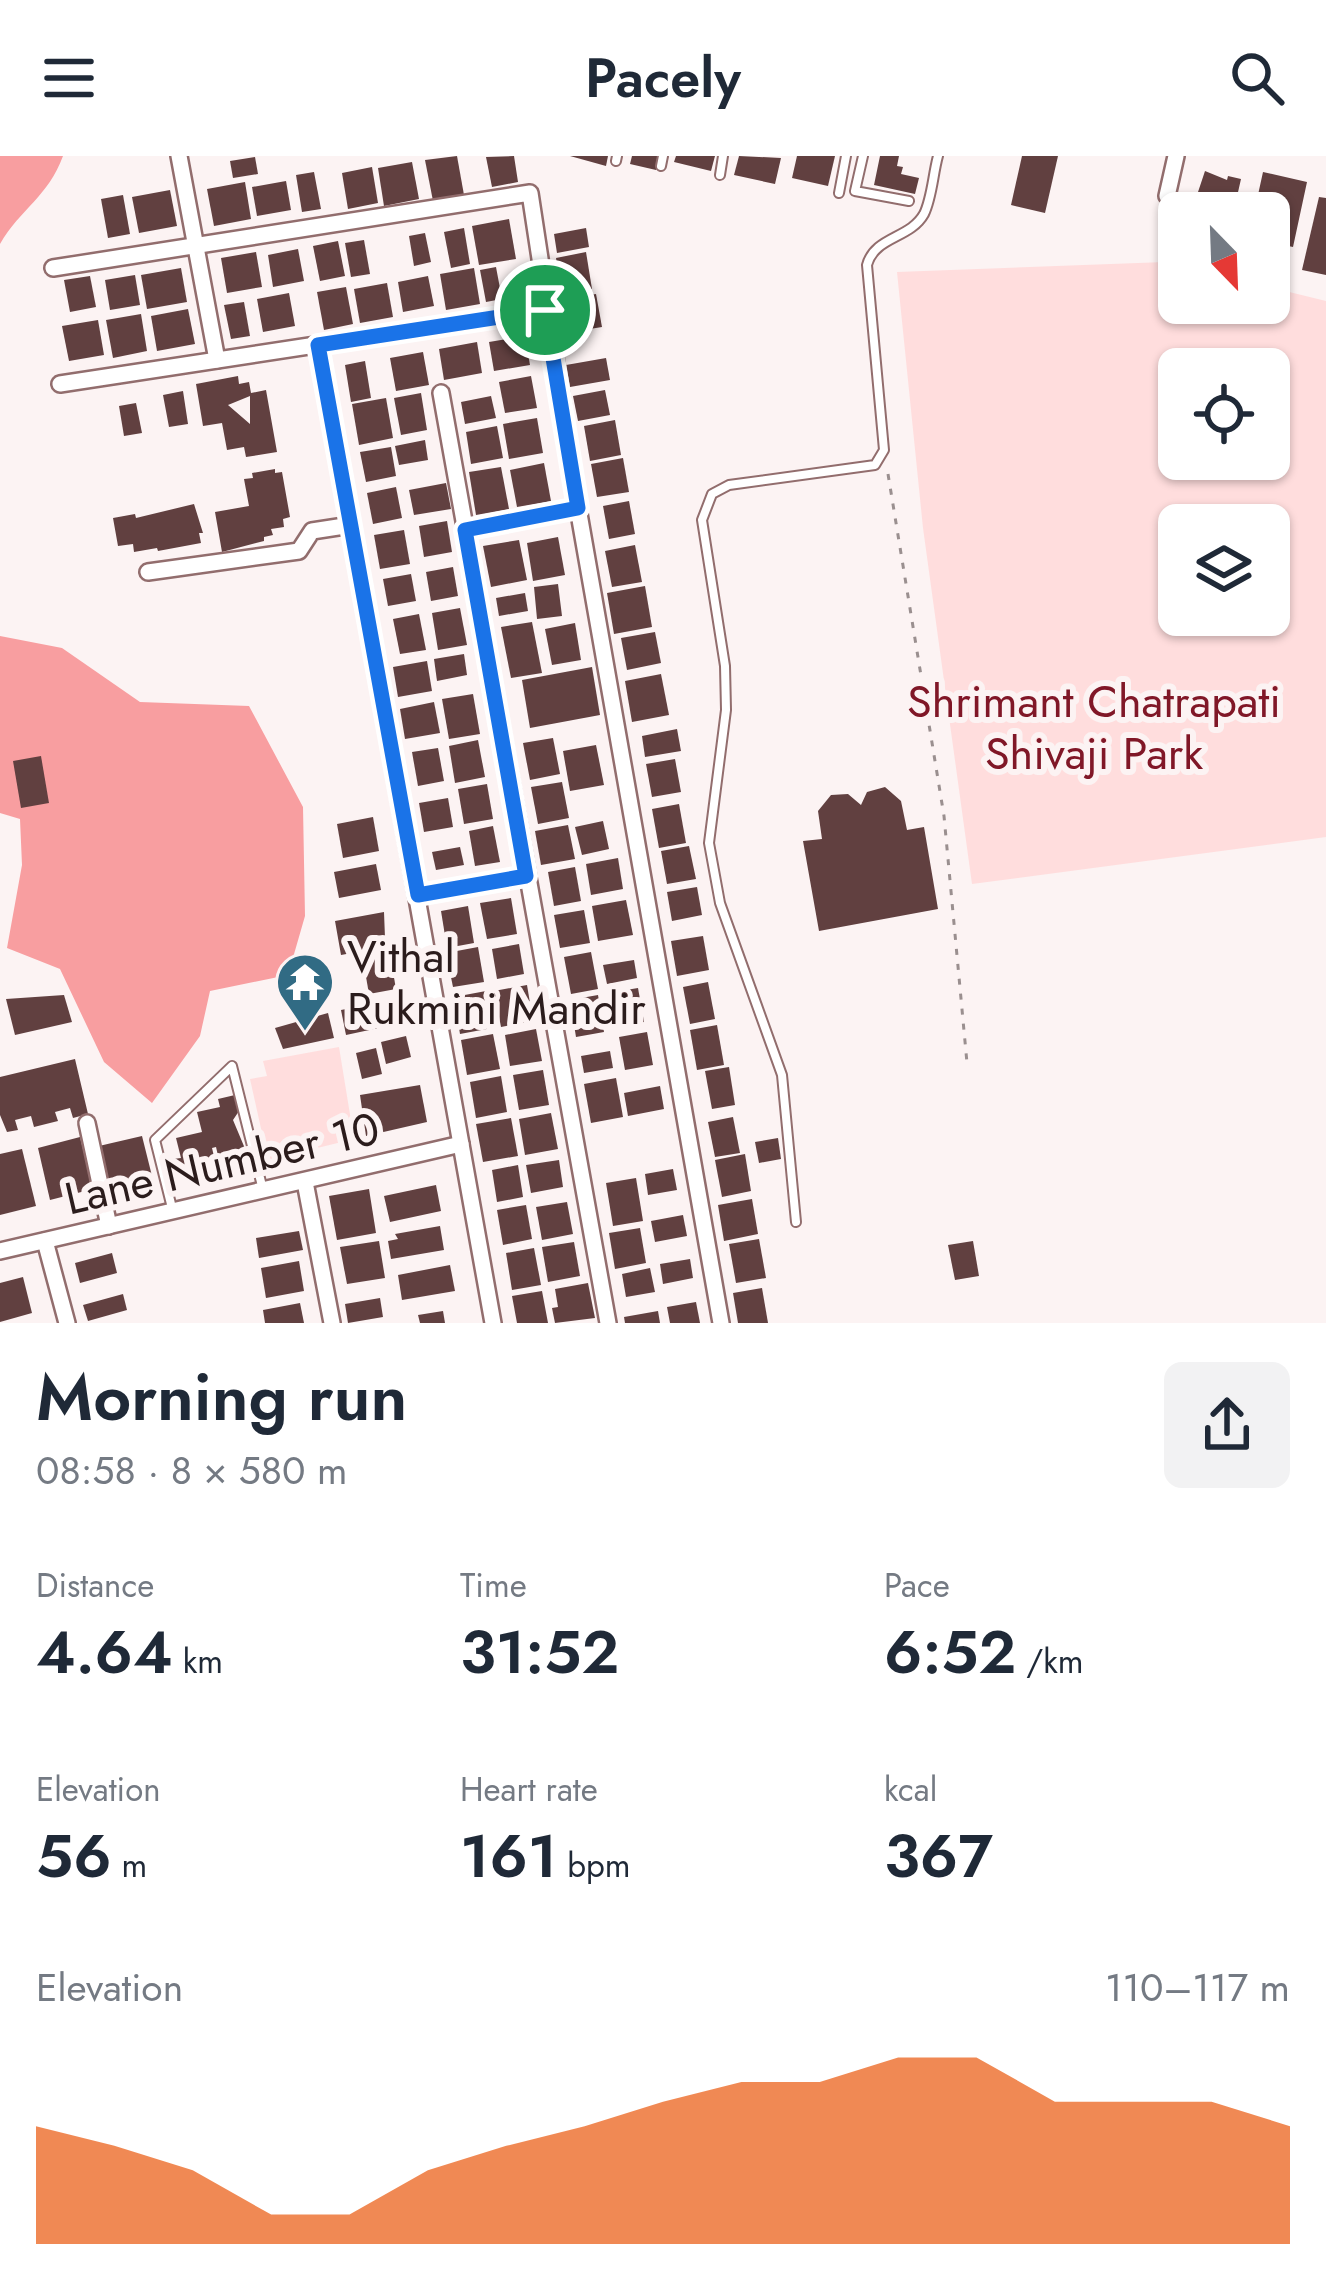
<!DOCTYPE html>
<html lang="en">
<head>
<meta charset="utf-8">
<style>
	:root { --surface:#fff; --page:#f2f2f3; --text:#1f2937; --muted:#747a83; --accent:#ea580c }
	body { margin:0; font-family:Jost,sans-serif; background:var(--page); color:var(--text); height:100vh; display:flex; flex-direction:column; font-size:45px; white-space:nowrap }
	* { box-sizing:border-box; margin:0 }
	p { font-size:39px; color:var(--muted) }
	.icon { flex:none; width:66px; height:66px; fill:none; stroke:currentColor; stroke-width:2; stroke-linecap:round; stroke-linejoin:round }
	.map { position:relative; height:1167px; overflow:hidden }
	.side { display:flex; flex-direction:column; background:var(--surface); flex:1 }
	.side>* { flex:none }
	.needle { width:78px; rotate:157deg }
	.tools { position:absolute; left:1158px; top:36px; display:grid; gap:24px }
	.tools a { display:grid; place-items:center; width:132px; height:132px; border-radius:18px; background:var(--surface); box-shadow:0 3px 9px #0004; font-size:60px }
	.pin { position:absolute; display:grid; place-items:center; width:102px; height:102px; color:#fff; margin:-51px; border:6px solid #fff; border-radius:50%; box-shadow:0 3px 12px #0007 }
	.round { display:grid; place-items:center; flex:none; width:126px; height:126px; border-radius:18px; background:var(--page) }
	.headline { display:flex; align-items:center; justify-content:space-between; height:204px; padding:0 36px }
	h1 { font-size:66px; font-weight:600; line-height:90px }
	.stats { display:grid; grid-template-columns:repeat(3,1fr); gap:18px; height:204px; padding:12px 36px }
	.stats div { display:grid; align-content:center }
	.stats b { font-size:60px; font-weight:600 }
	.stats small { font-size:33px; font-weight:400 }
	.stats p { font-size:33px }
	.chart { height:336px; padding:24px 36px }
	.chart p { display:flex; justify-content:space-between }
	.chart svg { width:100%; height:216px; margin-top:12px; fill:var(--accent); opacity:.7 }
	header { display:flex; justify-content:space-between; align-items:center; height:156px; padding:0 36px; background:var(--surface); font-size:54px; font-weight:600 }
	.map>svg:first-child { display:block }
</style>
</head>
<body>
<header><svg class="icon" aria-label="menu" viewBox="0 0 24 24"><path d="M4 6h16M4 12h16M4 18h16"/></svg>Pacely<svg class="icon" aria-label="search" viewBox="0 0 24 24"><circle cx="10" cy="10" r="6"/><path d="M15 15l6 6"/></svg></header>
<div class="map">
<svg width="1326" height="1167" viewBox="0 0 1326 1167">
	<rect width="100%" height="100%" fill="#fcf3f3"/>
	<!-- green -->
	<g fill="#fdd" fill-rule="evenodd">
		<path d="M1165 106 1179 110V147H1269V131L1326 145V681L972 728 923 372 897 116ZM1179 213H1269V303H1179ZM1179 369H1269V459H1179Z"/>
		<path d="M339 891 354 983 268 1004 250 923 267 920 263 905Z"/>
	</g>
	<!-- water -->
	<g fill="#f89ea0">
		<path d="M0 0H63C48 41 21 52 0 88Z"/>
		<path d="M0 480 62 492 140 546 249 550 303 651 305 760 288 819 210 835 200 880 152 947 104 906 60 813 7 792 22 709 20 663 0 657Z"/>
	</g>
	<!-- building -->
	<g fill="#614040" fill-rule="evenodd">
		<path d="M457 0 464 39 433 45 425 4Z"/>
		<path d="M514 0 518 26 492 31 486 1Z"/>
		<path d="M570 0H608L606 10Z"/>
		<path d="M632 0H659L656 14 630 8Z"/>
		<path d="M676 0H715L711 15 674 6Z"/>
		<path d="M739 0 781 2 775 28 734 19Z"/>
		<path d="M797 0H835L828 30 792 22Z"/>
		<path d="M880 0H899L897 10 903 11 901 18 919 22 915 38 874 29Z"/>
		<path d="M1022 0H1058L1045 57 1011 49Z"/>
		<path d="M255 1 258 18 233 22 230 5Z"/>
		<path d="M412 6 419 43 384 50 378 12Z"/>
		<path d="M372 11 378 47 348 53 342 17Z"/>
		<path d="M1205 15 1227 24 1228 20 1241 23 1236 45 1231 44 1230 51 1221 49 1219 57H1191Z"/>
		<path d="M314 16 321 53 302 56 296 19Z"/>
		<path d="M1263 16 1307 26 1293 91 1279 88 1276 104 1269 102V57H1254Z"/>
		<path d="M286 25 291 54 257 60 252 31Z"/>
		<path d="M245 26 251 63 214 70 207 33Z"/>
		<path d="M170 34 177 70 139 77 132 41Z"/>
		<path d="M123 39 130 78 108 82 101 43Z"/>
		<path d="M1319 41 1326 42V119L1302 114Z"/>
		<path d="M509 63 516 103 479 109 472 70Z"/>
		<path d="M464 72 470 108 451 112 444 76Z"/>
		<path d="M586 72 589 91 557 97 554 78Z"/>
		<path d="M425 77 431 106 414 110 409 80Z"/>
		<path d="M364 84 370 118 351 121 345 87Z"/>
		<path d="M338 85 345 120 320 125 313 90Z"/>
		<path d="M298 93 304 125 273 131 268 99Z"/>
		<path d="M256 96 262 131 227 137 221 102Z"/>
		<path d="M586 96 592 133 562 138 556 102Z"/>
		<path d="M496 111 502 143 486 146 480 114Z"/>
		<path d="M181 112 187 146 147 153 141 119Z"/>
		<path d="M474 112 480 148 446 154 440 118Z"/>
		<path d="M135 119 140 149 110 154 105 124Z"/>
		<path d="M90 120 96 151 70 156 64 124Z"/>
		<path d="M428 120 434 150 403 156 398 126Z"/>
		<path d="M387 127 393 161 360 167 354 133Z"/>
		<path d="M346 131 353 168 324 174 317 136Z"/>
		<path d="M289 137 295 170 263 176 257 143Z"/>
		<path d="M596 138 602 171 571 176 565 143Z"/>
		<path d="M244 146 250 180 231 183 224 149Z"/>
		<path d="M188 153 195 188 157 195 151 160Z"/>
		<path d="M141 158 147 195 113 202 106 164Z"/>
		<path d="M98 164 104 199 69 205 62 170Z"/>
		<path d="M525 180 530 209 494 215 489 186Z"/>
		<path d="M477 186 482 217 444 224 439 193Z"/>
		<path d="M423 196 429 229 396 235 390 202Z"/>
		<path d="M606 202 610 224 570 231 566 209Z"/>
		<path d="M365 205 371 242 351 246 345 209Z"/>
		<path d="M238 220 239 228 249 226 251 237 266 234 277 296 246 301 244 291 227 294 222 267 203 270 196 228ZM250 240V268L228 249Z"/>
		<path d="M531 220 537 252 505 257 499 226Z"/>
		<path d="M605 234 610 259 578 265 573 240Z"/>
		<path d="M183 235 188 268 169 271 163 239Z"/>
		<path d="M421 237 427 274 401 279 394 242Z"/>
		<path d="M491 240 496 262 465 268 461 246Z"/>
		<path d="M386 242 393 282 359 289 352 248Z"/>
		<path d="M136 247 142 277 124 280 119 250Z"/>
		<path d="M537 262 543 297 509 303 503 268Z"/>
		<path d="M615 264 621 299 590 305 584 270Z"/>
		<path d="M497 270 503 302 471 308 466 276Z"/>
		<path d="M425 284 428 304 399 309 395 290Z"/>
		<path d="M391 291 396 320 366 326 360 296Z"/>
		<path d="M623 302 629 336 597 341 591 308Z"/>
		<path d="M544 307 551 345 517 351 510 314Z"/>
		<path d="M501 311 509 353 476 359 469 316Z"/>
		<path d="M275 313V317L282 316 290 361 283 363 284 371 271 373 273 379 264 381V385L222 396 215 356 249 350 244 323 253 322 252 317Z"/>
		<path d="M446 327 451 353 414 359 409 334Z"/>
		<path d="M396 331 402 362 373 368 367 337Z"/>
		<path d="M629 345 635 378 609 383 603 350Z"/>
		<path d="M194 348 203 377H199L201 387 158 395 157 392 134 396 133 388 118 390 113 362 135 358 136 362Z"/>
		<path d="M447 365 452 396 424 401 419 370Z"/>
		<path d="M404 374 410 408 380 413 374 379Z"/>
		<path d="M558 381 565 419 533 425 527 387Z"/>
		<path d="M519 384 527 424 491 431 483 390Z"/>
		<path d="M635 389 642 426 612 431 605 395Z"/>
		<path d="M453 411 458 440 431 445 426 416Z"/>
		<path d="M411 418 416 445 388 450 383 423Z"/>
		<path d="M558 428 562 460 537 463 534 431Z"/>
		<path d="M645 430 652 471 614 478 607 437Z"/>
		<path d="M525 437 528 455 499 460 496 442Z"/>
		<path d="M460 452 467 489 438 494 432 457Z"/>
		<path d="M419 458 426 494 400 498 393 463Z"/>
		<path d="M532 466 542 517 511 522 501 471Z"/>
		<path d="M575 467 581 504 552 509 545 473Z"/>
		<path d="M655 476 661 507 627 514 621 482Z"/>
		<path d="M464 498 467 519 437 525 434 503Z"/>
		<path d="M427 505 432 535 398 541 393 511Z"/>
		<path d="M592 511 600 559 530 572 522 524Z"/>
		<path d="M661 518 669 559 632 566 625 525Z"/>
		<path d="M473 538 480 578 449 583 442 543Z"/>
		<path d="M434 546 440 577 405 583 400 553Z"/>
		<path d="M677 573 681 595 645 601 642 580Z"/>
		<path d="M553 582 560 618 530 624 523 587Z"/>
		<path d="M478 584 485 621 455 627 449 590Z"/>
		<path d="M596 589 604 629 570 635 563 595Z"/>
		<path d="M438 592 444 625 418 630 412 596Z"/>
		<path d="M41 600 49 647 21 652 13 605Z"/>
		<path d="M675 603 681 636 652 641 646 608Z"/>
		<path d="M562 626 569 662 538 668 531 631Z"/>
		<path d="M487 628 493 663 464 668 458 633Z"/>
		<path d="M885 631 901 645 907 674 924 671 938 753 819 775 803 685 822 683 818 655 831 639 848 638 861 649 867 636Z"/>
		<path d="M448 642 453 671 424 676 419 647Z"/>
		<path d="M679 648 686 687 659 692 652 653Z"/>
		<path d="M373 661 379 695 343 702 337 668Z"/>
		<path d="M603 665 609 693 582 699 575 671Z"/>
		<path d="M568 669 575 703 541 709 535 675Z"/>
		<path d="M493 670 500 706 475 710 469 675Z"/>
		<path d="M689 690 696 723 667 728 661 695Z"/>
		<path d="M460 691 464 709 436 714 432 696Z"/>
		<path d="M618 702 623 733 591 739 586 708Z"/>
		<path d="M376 708 381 734 339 742 334 716Z"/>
		<path d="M575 711 581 745 554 750 548 716Z"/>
		<path d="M697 731 702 759 672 765 667 736Z"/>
		<path d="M511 742 517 778 487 783 480 747Z"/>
		<path d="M626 744 633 779 598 785 592 750Z"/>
		<path d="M468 750 474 787 447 792 441 755Z"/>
		<path d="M584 754 590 787 560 792 554 759Z"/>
		<path d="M384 756 385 782 377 783 379 792 341 799 335 765Z"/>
		<path d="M703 780 709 814 677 820 671 785Z"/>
		<path d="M519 788 524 818 497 823 492 793Z"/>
		<path d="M478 791 484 826 453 831 446 797Z"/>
		<path d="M389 793 396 833 369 838 362 798Z"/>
		<path d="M591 796 598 833 571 838 564 801Z"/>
		<path d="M634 804 637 822 607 828 603 809Z"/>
		<path d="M708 826 715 863 690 868 683 831Z"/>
		<path d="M527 829 533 865 501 871 494 835Z"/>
		<path d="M638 832 644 866 614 871 608 837Z"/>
		<path d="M486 835 492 872 460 878 454 841Z"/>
		<path d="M64 839 72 866 15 879 6 843Z"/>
		<path d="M598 839 604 876 576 881 570 844Z"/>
		<path d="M397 843 402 867 346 879 341 854Z"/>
		<path d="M328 857 334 882 283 893 275 872Z"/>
		<path d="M717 869 724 909 697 914 690 874Z"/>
		<path d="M536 873 542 905 510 910 505 879Z"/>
		<path d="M647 876 653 909 625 914 619 881Z"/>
		<path d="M493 878 500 913 467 919 461 884Z"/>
		<path d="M406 880 411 901 386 908 381 886Z"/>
		<path d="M376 892 382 918 362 923 356 897Z"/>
		<path d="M610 895 613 912 584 917 581 900Z"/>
		<path d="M75 903 88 958 73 962 70 952 55 956 58 965 34 971 31 960 15 964 18 974 7 976 0 959V921Z"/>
		<path d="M729 911 735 949 712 953 705 915Z"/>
		<path d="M543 914 549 949 519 954 513 919Z"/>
		<path d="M501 920 507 956 476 962 470 926Z"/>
		<path d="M616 922 623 961 591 967 584 928Z"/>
		<path d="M420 929 427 966 366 980 360 939Z"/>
		<path d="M660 930 664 953 628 960 624 937Z"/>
		<path d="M235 939 239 955 233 964 246 995 237 997 239 1008H220L216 991 212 992 217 1013 207 1015 197 1010 177 1019 173 1003 181 1002 176 982 202 976 197 956 220 951 218 943Z"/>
		<path d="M551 957 558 993 525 999 519 963Z"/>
		<path d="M733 961 740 997 715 1001 708 966Z"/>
		<path d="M511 962 518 1000 483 1006 476 968Z"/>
		<path d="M142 980 154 1028 111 1039 99 990Z"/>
		<path d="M80 981 93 1033 50 1044 38 992Z"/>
		<path d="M778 982 781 1003 759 1007 755 986Z"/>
		<path d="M22 993 36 1050 0 1059V998Z"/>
		<path d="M745 998 751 1035 722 1041 715 1004Z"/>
		<path d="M559 1004 563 1031 531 1037 526 1009Z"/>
		<path d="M518 1009 523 1041 497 1046 492 1014Z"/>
		<path d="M673 1013 677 1034 648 1039 645 1018Z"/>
		<path d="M636 1022 643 1065 613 1070 606 1027Z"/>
		<path d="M436 1029 441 1055 390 1066 384 1040Z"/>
		<path d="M369 1033 376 1077 337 1084 329 1040Z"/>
		<path d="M752 1043 758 1078 724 1085 718 1049Z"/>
		<path d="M567 1046 573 1078 542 1084 536 1051Z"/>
		<path d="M526 1049 532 1083 503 1089 497 1054Z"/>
		<path d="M683 1059 687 1080 655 1086 651 1065Z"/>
		<path d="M440 1070 444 1094 391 1103 388 1085 398 1083 395 1078Z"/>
		<path d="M640 1072 646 1107 615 1113 609 1077Z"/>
		<path d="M299 1075 303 1094 259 1102 256 1082Z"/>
		<path d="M759 1083 766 1122 736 1127 729 1088Z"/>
		<path d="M379 1085 385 1122 347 1128 340 1091Z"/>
		<path d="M973 1085 979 1120 955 1124 948 1089Z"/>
		<path d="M574 1086 580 1120 548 1126 542 1091Z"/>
		<path d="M534 1092 541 1129 512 1134 506 1097Z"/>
		<path d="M112 1097 117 1117 80 1127 75 1107Z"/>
		<path d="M690 1103 693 1122 663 1128 660 1108Z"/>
		<path d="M299 1105 304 1135 266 1142 261 1112Z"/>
		<path d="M450 1109 455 1135 402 1144 398 1119Z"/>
		<path d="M650 1112 655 1136 626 1141 622 1118Z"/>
		<path d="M23 1121 32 1157 0 1166V1127Z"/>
		<path d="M588 1127 595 1162 555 1167 552 1152 558 1151 555 1133Z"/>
		<path d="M762 1132 768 1167H738L733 1137Z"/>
		<path d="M542 1135 548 1167H517L512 1140Z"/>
		<path d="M123 1138 127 1154 88 1165 83 1149Z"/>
		<path d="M380 1142 383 1161 348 1167 345 1148Z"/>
		<path d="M696 1146 700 1167H670L667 1151Z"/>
		<path d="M300 1147 304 1167H265L263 1154Z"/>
		<path d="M443 1155 445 1167H420L418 1159Z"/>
		<path d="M658 1155 660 1167H625L624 1161Z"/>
	</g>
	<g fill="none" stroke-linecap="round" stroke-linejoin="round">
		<!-- lane casing -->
		<g stroke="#926d6d" stroke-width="12">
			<g id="lane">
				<path d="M863 0 855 35 909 45"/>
				<path d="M616 5 617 0"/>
				<path d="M661 10 663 0"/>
				<path d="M720 19 723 0"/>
				<path d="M839 37 846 0"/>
				<path d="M173 1056 155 984 232 910 263 1034"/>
				<path d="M796 1066 782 919 720 747 709 687 726 554 725 510 702 364 712 338 729 329 875 309 884 294 867 109C875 80 910 83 924 58 932 42 933 18 938 0"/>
			</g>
		</g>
		<!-- street casing -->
		<g stroke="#926d6d" stroke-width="20">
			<g id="street">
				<path d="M179 0 217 204"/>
				<path d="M1167 40 1176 0"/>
				<path d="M53 112 530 37 578 352 721 1167"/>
				<path d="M318 189 493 1167"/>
				<path d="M60 228 545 154"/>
				<path d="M441 237 608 1167"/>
				<path d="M465 374 578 352"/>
				<path d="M148 416 299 395 312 375 351 369"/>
				<path d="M418 739 526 720"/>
				<path d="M87 967 109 1070"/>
				<path d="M305 1026 332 1167"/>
				<path d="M45 1085 67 1167"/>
				<path d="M0 1095 461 988"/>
			</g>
		</g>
		<!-- path -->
		<path stroke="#9a8f8f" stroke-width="3" stroke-dasharray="6 9" stroke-linecap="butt" d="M888 318 944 660 967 907"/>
		<!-- lane -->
		<use href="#lane" stroke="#fff" stroke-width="8"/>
		<!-- street -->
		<use href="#street" stroke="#fff" stroke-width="15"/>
	</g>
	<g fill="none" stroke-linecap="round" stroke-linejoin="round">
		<!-- route casing -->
		<g stroke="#fff" stroke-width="24">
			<path id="route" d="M545 154 578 352 465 374 526 720 418 739 318 189Z"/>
		</g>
		<!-- route -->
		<use href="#route" stroke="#1a73e8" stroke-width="15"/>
	</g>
	<!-- icons -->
	<defs>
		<g id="temple-pin" transform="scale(3)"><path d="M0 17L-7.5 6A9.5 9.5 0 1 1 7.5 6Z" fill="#316b84" stroke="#fcf3f3"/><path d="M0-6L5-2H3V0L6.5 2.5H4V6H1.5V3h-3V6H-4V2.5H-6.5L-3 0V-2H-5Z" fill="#fff"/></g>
	</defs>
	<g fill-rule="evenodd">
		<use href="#temple-pin" x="305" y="826"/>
	</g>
	<g text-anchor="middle" stroke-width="12" stroke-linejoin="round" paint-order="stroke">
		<!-- park labels -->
		<g font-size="45" fill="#801727" stroke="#fcf3f3">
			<text x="1094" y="561">Shrimant Chatrapati<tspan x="1094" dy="52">Shivaji Park</tspan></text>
		</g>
		<!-- poi labels -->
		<g font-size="45" fill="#2b1c1c" stroke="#fcf3f3" text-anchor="start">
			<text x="347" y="816">Vithal<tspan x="347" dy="52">Rukmini Mandir</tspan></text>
		</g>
		<!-- street labels -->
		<g font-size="45" fill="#2b1c1c" stroke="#fcf3f3">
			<text transform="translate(222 1007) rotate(-13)" y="16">Lane Number 10</text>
		</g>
	</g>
</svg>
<div class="tools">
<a><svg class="needle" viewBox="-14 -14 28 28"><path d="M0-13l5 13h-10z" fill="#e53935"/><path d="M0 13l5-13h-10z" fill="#747a83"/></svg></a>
<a><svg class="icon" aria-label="locate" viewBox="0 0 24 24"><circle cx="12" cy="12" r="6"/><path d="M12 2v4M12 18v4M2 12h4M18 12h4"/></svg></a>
<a><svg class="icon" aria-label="layers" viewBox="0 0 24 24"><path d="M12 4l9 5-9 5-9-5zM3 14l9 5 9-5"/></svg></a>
</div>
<div class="pin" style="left:545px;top:154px;background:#1e9e55"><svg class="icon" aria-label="arrive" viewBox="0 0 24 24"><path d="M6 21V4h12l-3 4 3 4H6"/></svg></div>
</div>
<section class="side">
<div class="headline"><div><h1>Morning run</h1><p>08:58 · 8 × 580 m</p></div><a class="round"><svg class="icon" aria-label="share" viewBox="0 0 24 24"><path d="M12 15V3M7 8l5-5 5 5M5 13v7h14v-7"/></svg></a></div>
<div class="stats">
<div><p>Distance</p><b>4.64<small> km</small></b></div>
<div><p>Time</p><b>31:52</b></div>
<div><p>Pace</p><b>6:52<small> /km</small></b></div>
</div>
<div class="stats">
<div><p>Elevation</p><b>56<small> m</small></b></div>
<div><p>Heart rate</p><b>161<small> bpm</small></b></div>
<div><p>kcal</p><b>367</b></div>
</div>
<div class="chart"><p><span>Elevation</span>110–117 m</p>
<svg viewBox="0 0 160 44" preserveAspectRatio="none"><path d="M0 44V20L10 24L20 29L30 38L40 38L50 29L60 24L70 20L80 15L90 11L100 11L110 6L120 6L130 15L140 15L150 15L160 20V44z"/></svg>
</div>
</section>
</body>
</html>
